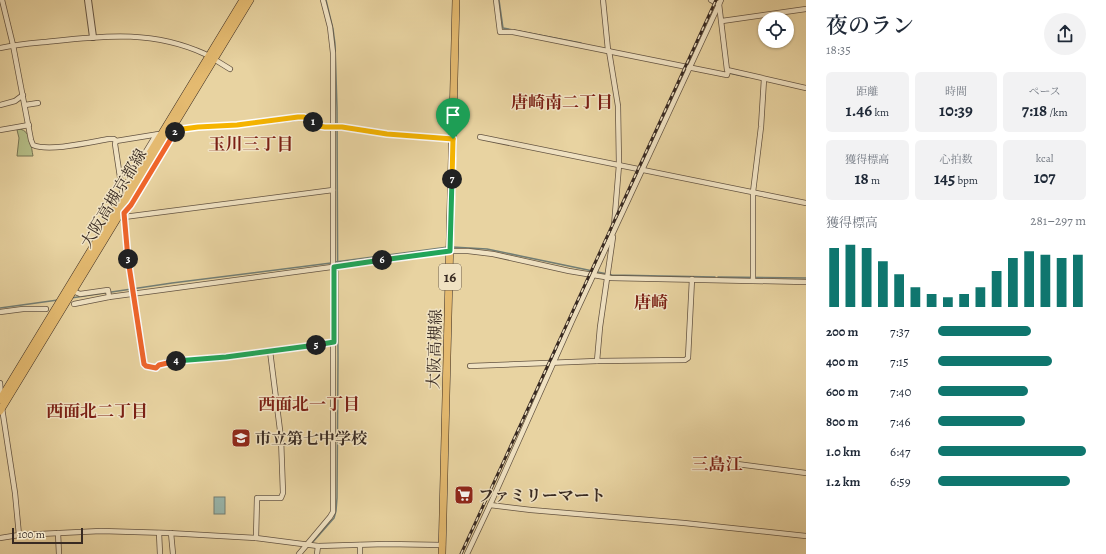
<!DOCTYPE html>
<html lang="ja">
<head>
<meta charset="utf-8">
<style>
	:root { --surface:#fff; --page:#f2f2f3; --text:#1f2937; --muted:#747a83; --accent:#0f766e }
	body { margin:0; font-family:Alegreya,"Noto Serif JP",serif; background:var(--page); color:var(--text); height:100vh; display:flex; flex-direction:column; font-size:15px; white-space:nowrap }
	* { box-sizing:border-box; margin:0 }
	p { font-size:13px; color:var(--muted) }
	.icon { flex:none; width:22px; height:22px; fill:none; stroke:currentColor; stroke-width:2; stroke-linecap:round; stroke-linejoin:round }
	.map { position:relative; flex:1; overflow:hidden }
	.details { display:flex; flex-direction:column; background:var(--surface); width:300px }
	.details>* { flex:none }
	.fabs { position:absolute; left:758px; top:12px; display:grid; gap:8px }
	.fabs a { display:grid; place-items:center; width:36px; height:36px; border-radius:50%; background:var(--surface); box-shadow:0 1px 3px #0004; font-size:20px }
	.scale { position:absolute; left:12px; bottom:10px; width:71px; box-sizing:border-box; padding-left:4px; border:2px solid #382a22; border-top:0; font-size:11px; line-height:14px; white-space:nowrap; color:#382a22; -webkit-text-stroke:3px #f0e2c2; paint-order:stroke }
	.pin { position:absolute; display:grid; place-items:center; width:34px; height:34px; color:#fff; margin:-41px -17px; border-radius:50% 50% 50% 0; rotate:-45deg; box-shadow:0 0 4px #0007 }
	.pin .icon { rotate:45deg }
	.km { position:absolute; width:20px; height:20px; margin:-10px; border-radius:50%; background:#222; color:#fff; font-size:11px; line-height:20px; text-align:center }
	.round { display:grid; place-items:center; flex:none; width:42px; height:42px; border-radius:21px; background:var(--page) }
	.head { display:flex; align-items:center; justify-content:space-between; height:68px; padding:0 20px }
	h1 { font-size:22px; font-weight:600; line-height:30px }
	.metrics { display:grid; grid-template-columns:repeat(3,1fr); gap:6px; height:68px; padding:4px 20px }
	.metrics div { display:grid; align-content:center; border-radius:6px; background:var(--page); text-align:center }
	.metrics b { font-size:17px; font-weight:600 }
	.metrics small { font-size:11px; font-weight:400 }
	.metrics p { font-size:11px }
	.chart { height:112px; padding:8px 20px }
	.chart p { display:flex; justify-content:space-between }
	.chart svg { width:100%; height:72px; margin-top:4px; stroke:var(--accent); stroke-width:6 }
	ul { padding:0 20px; list-style:none; font-size:13px }
	li { display:grid; grid-template-columns:64px 48px 1fr; align-items:center; height:30px }
	li i { height:10px; border-radius:5px; background:var(--accent) }
	main { display:flex; flex:1; min-height:0 }
	.map>svg:first-child { display:block }
</style>
</head>
<body>
<main>
<div class="map">
<svg width="806" height="554" viewBox="0 0 806 554">
	<rect width="100%" height="100%" fill="#e8d3a1"/>
	<filter id="stains"><feTurbulence type="fractalNoise" baseFrequency=".005" numOctaves="4"/><feColorMatrix values="0 0 0 0 .2 0 0 0 0 .09 0 0 0 0 .02 0 0 0 .5 -.17"/></filter>
	<radialGradient id="worn" r=".72"><stop offset=".6" stop-color="#630" stop-opacity="0"/><stop offset="1" stop-color="#630" stop-opacity=".3"/></radialGradient>
	<!-- green -->
	<path fill="#b4bd86" stroke="#767454" d="M20 129C31 131 31 147 33 156H17L19 138 17 130Z"/>
	<!-- water -->
	<rect fill="#98b6ac" stroke="#727e75" x="214" y="497" width="11" height="17"/>
	<g fill="none" stroke-linecap="round" stroke-linejoin="round">
		<!-- stream -->
		<g stroke="#727e75" stroke-width="1.5">
			<path d="M499 0 503 28 581 43"/>
			<path d="M729 73 747 77"/>
			<path d="M452 247 487 249 612 275 715 277"/>
			<path d="M335 262 448 247"/>
			<path d="M718 277 806 278"/>
			<path d="M71 298 172 283 331 263"/>
			<path d="M0 308 58 300"/>
			<path d="M312 543 334 518 336 511 337 498 338 359 337 108 335 44 333 29 326 0"/>
		</g>
		<!-- minor casing -->
		<g stroke="#645442" stroke-width="6">
			<g id="minor">
				<path d="M2 0 13 45 31 140 33 145C49 152 91 142 109 139H114L116 141 159 134"/>
				<path d="M496 0 500 32H513L727 75 728 71"/>
				<path d="M603 0 608 50"/>
				<path d="M711 0 719 4 727 70 806 88"/>
				<path d="M722 21 806 9"/>
				<path d="M0 48C18 44 36 43 55 41 107 35 155 31 205 54"/>
				<path d="M609 51 618 106 619 165 614 226"/>
				<path d="M217 61 230 69"/>
				<path d="M0 105 15 101 23 95"/>
				<path d="M25 105 38 103"/>
				<path d="M0 130 29 125"/>
				<path d="M480 137 806 203"/>
				<path d="M116 141 115 144 123 197"/>
				<path d="M122 191 156 135"/>
				<path d="M124 208 127 255 144 364 146 366 156 368C164 359 186 360 197 359 243 356 288 349 334 342"/>
				<path d="M124 213 131 205 175 131 197 127 237 125 304 117 310 119 319 126 325 127H342L387 134 453 139"/>
				<path d="M124 217 333 190"/>
				<path d="M753 280V192L761 127 764 79"/>
				<path d="M73 291 80 294 108 290 109 297"/>
				<path d="M74 304 109 297 450 251H468L493 254 569 271 611 278 806 282"/>
				<path d="M0 312 23 309H46"/>
				<path d="M597 361 600 327 613 237"/>
				<path d="M470 366 597 361 685 360 688 358 692 279"/>
				<path d="M0 383 1 397"/>
				<path d="M2 408 15 493 19 535"/>
				<path d="M737 464 806 473"/>
				<path d="M490 505 531 510 684 523 806 536"/>
				<path d="M58 533 59 554"/>
				<path d="M159 533 160 554"/>
				<path d="M171 533 173 554"/>
				<path d="M0 538 19 535 101 531 168 533 256 538 318 546 386 544 443 545"/>
				<path d="M256 538 257 498H281L283 493 281 438 270 351"/>
				<path d="M299 554 330 517 333 512V53L330 27 323 0"/>
				<path d="M317 554 318 546"/>
				<path d="M360 554V545"/>
				<path d="M467 554 490 505 572 321 721 0"/>
			</g>
		</g>
		<!-- tertiary casing -->
		<g stroke="#645442" stroke-width="8">
			<path id="tertiary" d="M88 0 93 37"/>
		</g>
		<!-- primary casing -->
		<g stroke="#382a22" stroke-width="8">
			<g id="primary">
				<path d="M0 400 243 0"/>
				<path d="M0 411 250 0"/>
				<path d="M442 554 456 0"/>
			</g>
		</g>
		<!-- minor -->
		<use href="#minor" stroke="#f0e2c2" stroke-width="4.5"/>
		<!-- tertiary -->
		<use href="#tertiary" stroke="#f0e2c2" stroke-width="6"/>
		<!-- primary -->
		<use href="#primary" stroke="#e4ba70" stroke-width="7"/>
		<!-- rail casing -->
		<g stroke="#382a22" stroke-width="3">
			<path id="rail" d="M461 554 716 0"/>
		</g>
		<!-- rail -->
		<use href="#rail" stroke="#f0e2c2" stroke-width="1.5" stroke-dasharray="4.5" stroke-linecap="butt"/>
	</g>
	<g fill="none" stroke-linecap="round" stroke-linejoin="round">
		<!-- split-1 casing -->
		<g stroke="#fff" stroke-width="8">
			<path id="split-1" d="M313 122 319 126 325 127H342L387 134 453 139"/>
		</g>
		<!-- split-2 casing -->
		<g stroke="#fff" stroke-width="8">
			<path id="split-2" d="M175 132V130L198 127 237 125 298 117H304L313 122"/>
		</g>
		<!-- split-3 casing -->
		<g stroke="#fff" stroke-width="8">
			<path id="split-3" d="M128 259 124 213 131 205 175 132"/>
		</g>
		<!-- split-4 casing -->
		<g stroke="#fff" stroke-width="8">
			<path id="split-4" d="M128 259 144 364 146 366 156 368 159 365 176 361"/>
		</g>
		<!-- split-5 casing -->
		<g stroke="#fff" stroke-width="8">
			<path id="split-5" d="M176 361 226 357 316 345"/>
		</g>
		<!-- split-6 casing -->
		<g stroke="#fff" stroke-width="8">
			<path id="split-6" d="M316 345 334 342V267L382 260"/>
		</g>
		<!-- split-7 casing -->
		<g stroke="#fff" stroke-width="8">
			<path id="split-7" d="M382 260 450 251 452 179"/>
		</g>
		<!-- split-8 casing -->
		<g stroke="#fff" stroke-width="8">
			<path id="split-8" d="M452 179 453 139"/>
		</g>
		<!-- split-1 -->
		<use href="#split-1" stroke="#f5b400" stroke-width="5"/>
		<!-- split-2 -->
		<use href="#split-2" stroke="#f5b400" stroke-width="5"/>
		<!-- split-3 -->
		<use href="#split-3" stroke="#f0652b" stroke-width="5"/>
		<!-- split-4 -->
		<use href="#split-4" stroke="#f0652b" stroke-width="5"/>
		<!-- split-5 -->
		<use href="#split-5" stroke="#22a559" stroke-width="5"/>
		<!-- split-6 -->
		<use href="#split-6" stroke="#22a559" stroke-width="5"/>
		<!-- split-7 -->
		<use href="#split-7" stroke="#22a559" stroke-width="5"/>
		<!-- split-8 -->
		<use href="#split-8" stroke="#f5b400" stroke-width="5"/>
	</g>
	<!-- icons -->
	<defs>
		<g id="school-square" transform="scale(1)"><rect x="-9" y="-9" width="18" height="18" rx="4" fill="#8f2418" stroke="#f0e2c2"/><path d="M0-5L7-2L0 1L-7-2ZM-4 1L0 2.5L4 1V4Q0 6-4 4Z" fill="#fff"/></g>
		<g id="supermarket-square" transform="scale(1)"><rect x="-9" y="-9" width="18" height="18" rx="4" fill="#8f2418" stroke="#f0e2c2"/><path d="M-6-5.5h2.5l.6 2H6L4.5 2H-2.5L-4.4-4H-6ZM-1.5 3.2a1.3 1.3 0 1 0 .1 0ZM3 3.2a1.3 1.3 0 1 0 .1 0Z" fill="#fff"/></g>
	</defs>
	<g fill-rule="evenodd">
		<use href="#school-square" x="241" y="438"/>
		<use href="#supermarket-square" x="464" y="495"/>
	</g>
	<g text-anchor="middle" stroke-width="3" stroke-linejoin="round" paint-order="stroke">
		<!-- shield labels -->
		<rect fill="#f0e2c2" stroke="#6f6152" stroke-width="1" x="439" y="264" width="22" height="26" rx="3"/>
		<g font-size="15" font-weight="bold" fill="#382a22">
			<text x="450" y="282">16</text>
		</g>
		<!-- street labels -->
		<g font-size="16" fill="#382a22" stroke="#f0e2c2">
			<text transform="translate(113 198) rotate(-59)" y="6">大阪高槻京都線</text>
			<text transform="translate(434 349) rotate(-88)" y="6">大阪高槻線</text>
		</g>
		<!-- poi labels -->
		<g font-size="16" font-weight="bold" fill="#382a22" stroke="#f0e2c2" text-anchor="start">
			<text x="255" y="444">市立第七中学校</text>
			<text x="478" y="501">ファミリーマート</text>
		</g>
		<!-- neighbourhood labels -->
		<g font-size="17" font-weight="bold" fill="#7a1f14" stroke="#f0e2c2">
			<text x="562" y="108">唐崎南二丁目</text>
			<text x="251" y="150">玉川三丁目</text>
			<text x="651" y="308">唐崎</text>
			<text x="309" y="410">西面北一丁目</text>
			<text x="97" y="417">西面北二丁目</text>
			<text x="717" y="470">三島江</text>
		</g>
	</g>
	<rect width="100%" height="100%" filter="url(#stains)"/>
	<rect width="100%" height="100%" fill="url(#worn)"/>
</svg>
<div class="fabs">
<a><svg class="icon" aria-label="locate" viewBox="0 0 24 24"><circle cx="12" cy="12" r="6"/><path d="M12 2v4M12 18v4M2 12h4M18 12h4"/></svg></a>
</div>
<div class="scale">100 m</div>
<div class="pin" style="left:453px;top:139px;background:#1e9e55"><svg class="icon" aria-label="arrive" viewBox="0 0 24 24"><path d="M6 21V4h12l-3 4 3 4H6"/></svg></div>
<b class="km" style="left:313px;top:122px">1</b>
<b class="km" style="left:175px;top:132px">2</b>
<b class="km" style="left:128px;top:259px">3</b>
<b class="km" style="left:176px;top:361px">4</b>
<b class="km" style="left:316px;top:345px">5</b>
<b class="km" style="left:382px;top:260px">6</b>
<b class="km" style="left:452px;top:179px">7</b>
</div>
<section class="details">
<div class="head"><div><h1>夜のラン</h1><p>18:35</p></div><a class="round"><svg class="icon" aria-label="share" viewBox="0 0 24 24"><path d="M12 15V3M7 8l5-5 5 5M5 13v7h14v-7"/></svg></a></div>
<div class="metrics">
<div><p>距離</p><b>1.46<small> km</small></b></div>
<div><p>時間</p><b>10:39</b></div>
<div><p>ペース</p><b>7:18<small> /km</small></b></div>
</div>
<div class="metrics">
<div><p>獲得標高</p><b>18<small> m</small></b></div>
<div><p>心拍数</p><b>145<small> bpm</small></b></div>
<div><p>kcal</p><b>107</b></div>
</div>
<div class="chart"><p><span>獲得標高</span>281–297 m</p>
<svg viewBox="0 0 160 44" preserveAspectRatio="none"><path d="M5 44V8M15 44V6M25 44V8M35 44V16M45 44V24M55 44V32M65 44V36M75 44V38M85 44V36M95 44V32M105 44V22M115 44V14M125 44V10M135 44V12M145 44V14M155 44V12"/></svg>
</div>
<ul>
<li><b>200 m</b>7:37<i style="width:63%"></i></li>
<li><b>400 m</b>7:15<i style="width:77%"></i></li>
<li><b>600 m</b>7:40<i style="width:61%"></i></li>
<li><b>800 m</b>7:46<i style="width:59%"></i></li>
<li><b>1.0 km</b>6:47<i style="width:100%"></i></li>
<li><b>1.2 km</b>6:59<i style="width:89%"></i></li>
</ul>
</section>
</main>
</body>
</html>
